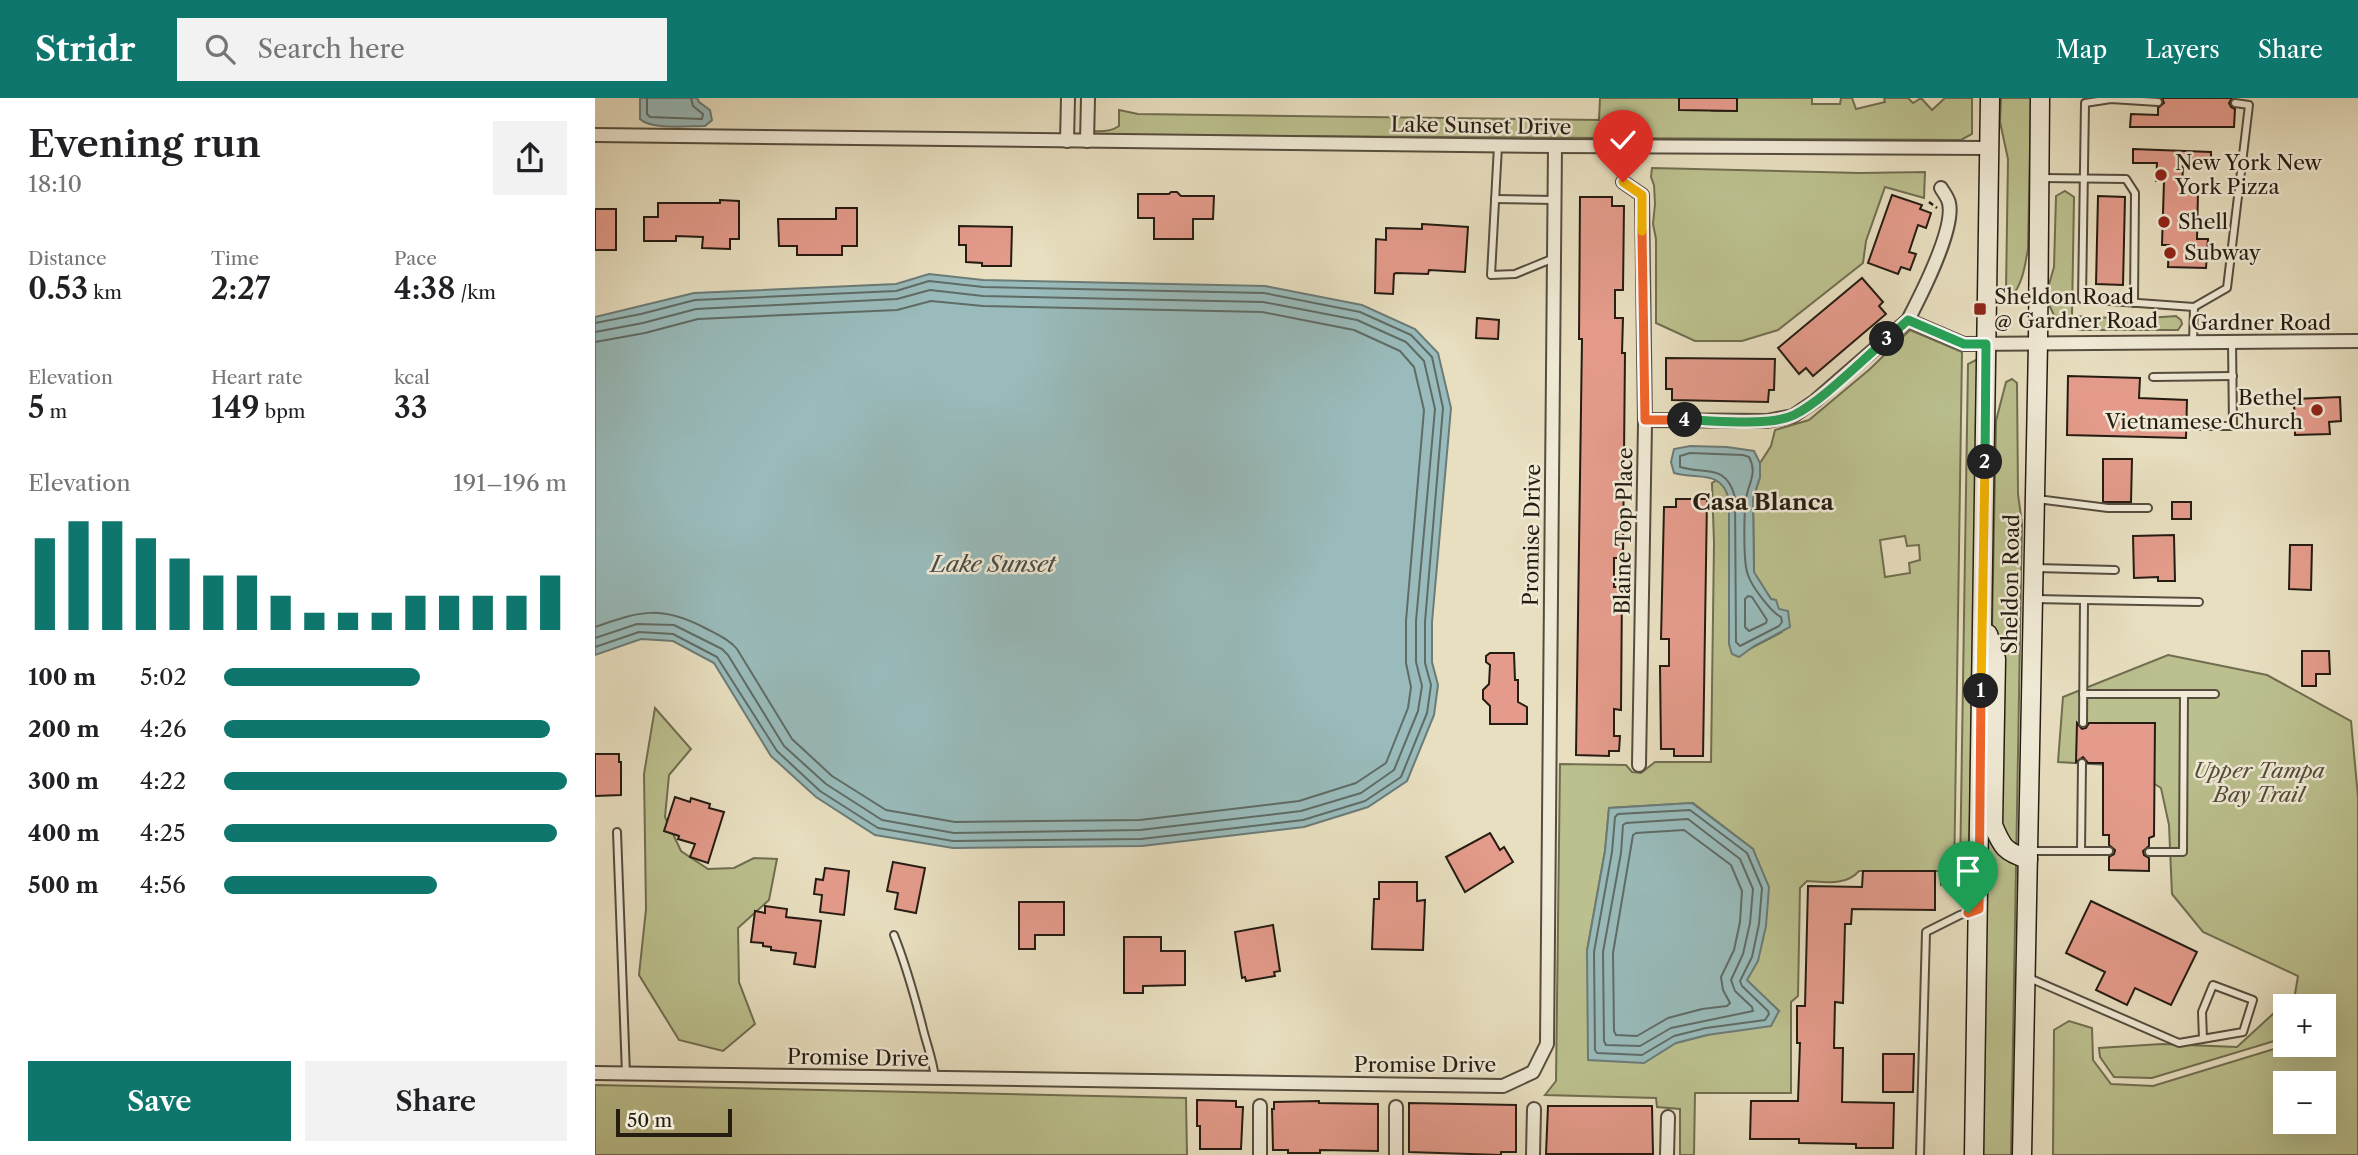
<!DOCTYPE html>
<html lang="en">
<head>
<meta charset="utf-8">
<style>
	:root { --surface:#fff; --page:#f2f2f2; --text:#202124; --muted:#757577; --accent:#0f766e }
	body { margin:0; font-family:"Libre Caslon Text",serif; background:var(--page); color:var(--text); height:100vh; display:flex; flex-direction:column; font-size:26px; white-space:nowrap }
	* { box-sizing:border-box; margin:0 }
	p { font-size:23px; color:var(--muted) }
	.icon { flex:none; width:38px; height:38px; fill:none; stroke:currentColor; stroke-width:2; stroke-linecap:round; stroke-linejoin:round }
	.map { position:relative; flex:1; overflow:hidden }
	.side { display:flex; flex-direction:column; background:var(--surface); width:595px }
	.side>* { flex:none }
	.buttons { position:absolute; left:1678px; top:896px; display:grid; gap:14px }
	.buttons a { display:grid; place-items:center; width:63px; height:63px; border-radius:0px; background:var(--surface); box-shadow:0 7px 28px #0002; font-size:35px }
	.scale { position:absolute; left:21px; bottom:18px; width:116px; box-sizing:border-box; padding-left:7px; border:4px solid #251c12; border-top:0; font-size:19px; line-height:24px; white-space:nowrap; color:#251c12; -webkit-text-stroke:5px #f0ead6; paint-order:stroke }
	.pin { position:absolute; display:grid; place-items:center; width:60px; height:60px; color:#fff; margin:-72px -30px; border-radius:50% 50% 50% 0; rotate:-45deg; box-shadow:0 0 7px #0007 }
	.pin .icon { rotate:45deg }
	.km { position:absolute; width:35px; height:35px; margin:-18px; border-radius:50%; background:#222; color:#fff; font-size:19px; line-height:35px; text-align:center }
	.round { display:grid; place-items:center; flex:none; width:74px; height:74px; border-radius:0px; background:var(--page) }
	.head { display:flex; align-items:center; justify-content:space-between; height:119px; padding:0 28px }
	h1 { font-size:38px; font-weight:600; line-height:52px }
	.figures { display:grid; grid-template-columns:repeat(3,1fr); gap:10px; height:119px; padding:7px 28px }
	.figures div { display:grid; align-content:center }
	.figures b { font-size:30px; font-weight:600 }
	.figures small { font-size:19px; font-weight:400 }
	.figures p { font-size:19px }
	.chart { height:196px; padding:14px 28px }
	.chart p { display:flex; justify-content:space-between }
	.chart svg { width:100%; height:126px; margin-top:7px; stroke:var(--accent); stroke-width:6 }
	.button { display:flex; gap:14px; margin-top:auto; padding:14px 28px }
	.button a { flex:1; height:80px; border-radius:0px; background:var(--accent); color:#fff; font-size:28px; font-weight:600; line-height:80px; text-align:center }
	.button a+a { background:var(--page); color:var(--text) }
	ul { padding:0 28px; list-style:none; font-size:23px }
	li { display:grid; grid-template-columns:112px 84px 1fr; align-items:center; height:52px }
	li i { height:18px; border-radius:9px; background:var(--accent) }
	header { display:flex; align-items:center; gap:42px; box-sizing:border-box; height:98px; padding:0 35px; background:var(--accent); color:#fff }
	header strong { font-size:33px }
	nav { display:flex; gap:38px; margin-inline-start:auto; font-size:24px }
	.search { width:490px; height:63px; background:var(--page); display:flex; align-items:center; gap:18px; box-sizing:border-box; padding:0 24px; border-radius:0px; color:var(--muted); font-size:26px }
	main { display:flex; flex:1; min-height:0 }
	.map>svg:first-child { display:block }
</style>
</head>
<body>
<header>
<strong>Stridr</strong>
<div class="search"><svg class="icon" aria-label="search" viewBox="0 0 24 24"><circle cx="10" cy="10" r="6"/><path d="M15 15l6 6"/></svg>Search here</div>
<nav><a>Map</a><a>Layers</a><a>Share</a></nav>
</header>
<main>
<section class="side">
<div class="head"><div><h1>Evening run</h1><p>18:10</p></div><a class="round"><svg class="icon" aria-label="share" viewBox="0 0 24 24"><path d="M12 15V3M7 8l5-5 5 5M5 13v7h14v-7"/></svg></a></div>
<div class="figures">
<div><p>Distance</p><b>0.53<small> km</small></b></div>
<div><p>Time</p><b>2:27</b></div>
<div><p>Pace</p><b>4:38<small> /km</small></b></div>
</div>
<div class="figures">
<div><p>Elevation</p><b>5<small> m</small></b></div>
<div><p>Heart rate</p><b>149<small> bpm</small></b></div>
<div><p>kcal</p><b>33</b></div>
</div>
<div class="chart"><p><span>Elevation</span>191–196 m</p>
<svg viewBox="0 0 160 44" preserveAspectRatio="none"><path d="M5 44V12M15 44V6M25 44V6M35 44V12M45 44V19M55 44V25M65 44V25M75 44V32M85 44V38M95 44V38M105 44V38M115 44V32M125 44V32M135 44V32M145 44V32M155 44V25"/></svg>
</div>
<ul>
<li><b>100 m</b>5:02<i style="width:57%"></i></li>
<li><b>200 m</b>4:26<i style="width:95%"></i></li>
<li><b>300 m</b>4:22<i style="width:100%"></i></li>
<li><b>400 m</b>4:25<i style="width:97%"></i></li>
<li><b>500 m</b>4:56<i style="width:62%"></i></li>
</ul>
<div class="button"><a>Save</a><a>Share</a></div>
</section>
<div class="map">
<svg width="1763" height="1057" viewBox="0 0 1763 1057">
	<rect width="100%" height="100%" fill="#e8dfc0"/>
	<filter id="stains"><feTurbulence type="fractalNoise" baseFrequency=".00286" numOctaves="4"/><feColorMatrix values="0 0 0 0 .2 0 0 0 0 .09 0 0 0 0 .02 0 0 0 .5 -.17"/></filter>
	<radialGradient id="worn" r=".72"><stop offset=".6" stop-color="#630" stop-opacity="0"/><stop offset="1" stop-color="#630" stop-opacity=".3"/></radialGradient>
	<!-- green -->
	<g fill="#bbc08e" stroke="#706e50" stroke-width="2" fill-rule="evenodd">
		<path d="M1005 0H1084L1117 6V13H1142V0H1217V6H1245L1246 0H1257L1261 11 1290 4 1289 0H1313L1318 5 1326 0 1337 12 1350 0H1377V36L1366 42 487 37 488 32C500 34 514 35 524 28V12L543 16 1004 22Z"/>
		<path d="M1406 0H1436L1433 151C1430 167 1428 185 1417 198L1413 197 1411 192 1413 61 1405 24Z"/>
		<path d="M1057 70 1265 75 1330 74 1329 100 1290 89 1271 143 1268 165 1183 232 1147 243H1100L1061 225V141L1058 126 1060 106 1059 87 1056 79Z"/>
		<path d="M1470 93 1479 99 1477 218 1538 221 1581 218 1586 222 1587 226 1583 232H1484L1459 217 1453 205V190L1459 169 1461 98Z"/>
		<path d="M1315 232 1367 254 1359 782 1346 787 1345 773H1264C1251 788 1231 784 1212 783L1205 790 1203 898 1196 904V995H1100L1099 1057H1085V1011L1062 1009 1061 1000 950 997 961 983 965 666 1031 667 1037 674 1046 675 1060 664H1116L1119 445 1117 385 1122 382 1130 389 1134 401 1135 483 1147 555 1187 534 1181 502 1176 501 1159 475 1158 401 1165 379V365L1176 348 1180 332 1214 322 1275 271ZM1310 438 1312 448 1324 447 1325 462 1314 465 1315 475 1290 479 1285 442ZM1098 705 1158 751C1166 802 1180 834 1151 882L1184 913 1112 937 1081 945 992 853 1010 753 1014 710Z"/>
		<path d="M1383 261 1374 768 1365 775 1373 266Z"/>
		<path d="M1417 281 1422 285 1423 396 1427 426 1416 1057H1387L1401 323 1411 284Z"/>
		<path d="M1573 557 1672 577 1756 623 1763 699V1057H1458L1459 932 1474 923 1497 930 1498 962 1516 986 1558 988 1692 947H1729V908H1698L1703 878 1608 834 1577 796 1574 727 1566 690 1531 668 1463 664 1468 599ZM1690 985H1729V1024H1690Z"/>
		<path d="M60 610 96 651 74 677 70 719 86 753 113 771 139 770 159 760 182 761 174 802 143 830 144 884 160 926 128 953 84 942 44 877 51 811 49 676Z"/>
		<path d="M1692 903 1686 941 1557 980 1519 979 1505 959 1504 950 1567 946 1642 949Z"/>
		<path d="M0 987 591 1000 592 1057H0Z"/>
	</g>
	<!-- water -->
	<g fill="#9bb" stroke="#6b7b77" stroke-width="2">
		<path d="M45 0H102L104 4 115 12 117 22 110 28C94 28 56 32 45 21Z"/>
		<path d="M334 176 388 182 670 188 767 207 820 231 843 255 856 310 837 524V564L843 587 839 617 812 683 773 709 709 729 547 748 358 750 280 737 221 699 176 658 119 565 78 543 46 541 0 557V219L99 195 301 186Z"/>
		<path d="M1095 348 1132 349 1159 353 1165 365V379L1158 401 1159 474 1176 501 1181 502 1184 511 1193 513 1195 529 1159 548 1144 559 1137 556 1134 546V401C1126 371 1103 382 1079 375L1076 364 1079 351Z"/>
		<path d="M1097 705 1158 751 1174 789 1171 828 1163 863 1152 882 1184 913 1176 928 1112 937 1081 945 1049 965 993 962 992 853 1010 753 1014 710Z"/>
	</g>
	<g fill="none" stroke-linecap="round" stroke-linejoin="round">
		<!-- shore -->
		<g stroke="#5f6c66" stroke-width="2">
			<path d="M52 0V16L55 19 107 21 108 16 98 8 96 0"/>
			<path d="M0 225 46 216 100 202 301 193 334 183 388 189 669 195 765 214 816 237 837 259 848 310 830 524V565L836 587 832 615 806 679 770 703 708 722 546 741 358 743 283 730 225 693 182 653 122 559 78 536 44 534 0 549"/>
			<path d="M0 234 48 225 101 211 302 201 335 192 388 198 668 204 762 222 811 244 829 263 840 311 821 523V564L827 588 823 613 799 672 766 695 706 713 545 732 359 735 287 722 231 686 189 648 133 557 127 551 79 527 42 526 0 540"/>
			<path d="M0 244 50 235 103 221 302 212 336 203 388 208 667 214 759 232 805 253 819 269 829 312 811 523V565L816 589 813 610 791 665 761 685 704 703 545 722 360 724 291 712 237 678 197 641 142 551C134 541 121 536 110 530 66 507 45 513 0 529"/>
			<path d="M1095 355 1148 357 1154 359C1163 375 1153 386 1151 401 1149 415 1148 466 1153 477 1157 489 1176 514 1186 519L1187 524 1184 528 1145 548 1141 544 1140 399C1131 365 1111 377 1085 369V358Z"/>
			<path d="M1153 498 1157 499 1172 522 1171 525 1154 533 1150 529V501Z"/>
			<path d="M1095 712 1152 755 1167 790 1164 826 1157 859 1145 883 1147 888 1173 913 1174 916 1170 922 1111 930 1079 938 1047 957 1002 955 1000 952 999 854 1017 754 1020 719 1023 716Z"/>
			<path d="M1093 721 1145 761 1158 791 1155 825 1148 856 1136 882 1140 893 1157 909 1158 913 1076 930 1045 948 1011 947 1009 943 1008 854 1026 755 1028 727 1031 725Z"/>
			<path d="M1089 732 1136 767 1147 793 1145 824 1139 852 1126 879 1128 892 1135 905 1132 908 1107 911 1073 920 1042 938 1021 937 1019 933 1018 855 1038 737 1041 735Z"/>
		</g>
	</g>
	<!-- building -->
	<g fill="#e49b8b" stroke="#251c12" stroke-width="2">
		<path d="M1084 0H1142V13L1084 12Z"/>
		<path d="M1567 0H1637L1634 5 1636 9 1640 11 1639 29H1535L1536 16 1563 17V10L1569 5Z"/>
		<path d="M1538 51 1616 54V66L1588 65 1587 93 1603 94 1602 141H1613L1611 170 1573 169 1574 147H1567L1569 83H1561L1562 65H1538Z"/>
		<path d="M576 94H582L586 98H619L618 121H598V141H559V120H543V96H574Z"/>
		<path d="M1297 97 1327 107 1325 111 1336 115 1331 130 1323 127 1314 154 1321 156 1315 172 1306 169 1303 176 1273 165Z"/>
		<path d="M1503 98 1530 99 1528 187 1501 186Z"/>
		<path d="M985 99H1017V108H1029L1028 192H1020V220H1028L1027 255H1030L1028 460H1019V489H1027L1026 612 1019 611V638H1025L1024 653H1014V658L981 657 987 241H984Z"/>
		<path d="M125 102 144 103V141H135V151L107 150 108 139 81 138V143H49V119H63V105H125Z"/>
		<path d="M241 110H262V148H247V157H202V148H184L183 121H241Z"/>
		<rect x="0" y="111" width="21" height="41"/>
		<path d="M827 126 873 129 870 174 834 172 833 176 801 175 799 176 798 196 780 195 781 141 791 142V130L827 131Z"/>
		<path d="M364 128 417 129 416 168H387V165L371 164V147H364Z"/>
		<path d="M1267 180 1288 204 1284 208 1291 216 1218 278 1211 270 1204 276 1183 250Z"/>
		<path d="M882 220 904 222 903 241 881 240Z"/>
		<path d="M1071 260 1180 261 1179 292H1174L1173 304 1077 302V291H1071Z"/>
		<path d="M1473 278 1545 280 1544 300 1592 302 1591 340 1472 337Z"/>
		<path d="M1745 299 1746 323 1734 324 1735 336 1700 337 1699 301Z"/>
		<path d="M1508 361H1537L1536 404H1508Z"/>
		<path d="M1081 401H1112L1108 658H1079V651H1066L1065 568H1074V541H1066L1069 409H1081Z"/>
		<rect x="1577" y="404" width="19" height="17"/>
		<path d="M1579 437 1580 483H1563V479L1539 480 1538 438Z"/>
		<path d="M1695 447H1717L1716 492 1694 491Z"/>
		<path d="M1707 553H1734L1735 576H1721V588H1707Z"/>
		<path d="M895 555H919L920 582H923V604L932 609V626H895V608L888 601V592L894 586 895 567 891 564V558Z"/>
		<path d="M1482 625 1487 631 1491 630 1494 625H1560L1559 738 1554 740V748L1548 753 1549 757 1554 760V773L1514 772V759L1519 756 1520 752 1514 747V737H1508V665H1493L1488 659 1481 664Z"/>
		<path d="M0 656H24V664H26V697L0 698Z"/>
		<path d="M80 699 95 704 96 700 115 706 114 710 129 714 113 765 95 759 100 746 83 741 84 738 69 733Z"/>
		<path d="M895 735 905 752 909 749 918 764 870 794 851 759Z"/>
		<path d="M298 764 330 770 321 815 300 811 303 795 292 793Z"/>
		<path d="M230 770 254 773 249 817 225 814 227 797 219 796 221 781 228 782Z"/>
		<path d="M1268 773H1340V812L1257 811 1256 826H1250L1248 905 1240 904 1239 950H1248L1247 1004 1299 1005 1298 1050H1261V1046L1204 1045V1041H1155L1156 1003H1203L1205 945H1202V908H1210L1213 788 1267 789Z"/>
		<path d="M784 784H822V803L830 802 828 852 777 851 779 801H784Z"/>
		<path d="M1496 803 1602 854 1576 907 1540 890 1532 907 1501 892 1510 874 1471 855Z"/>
		<path d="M424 804H469V837H440V851H424Z"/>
		<path d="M170 808 192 811 191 819 226 823 220 869 199 866 201 855 176 852V849L168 848V845L156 844 160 813 170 815Z"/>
		<path d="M678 827 685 873 679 874 680 878 651 883 650 879 647 880 640 834Z"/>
		<path d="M529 839H566V853H590V887L548 888V895H529Z"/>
		<path d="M1288 956H1319L1318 994H1288Z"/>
		<path d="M602 1002 641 1003V1009H648L646 1051H605V1028H602Z"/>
		<path d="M724 1003V1005L783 1006V1053L725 1052V1055H693V1052H678L677 1011H679V1004Z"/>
		<path d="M814 1005 921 1007V1054H906V1057L814 1054Z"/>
		<path d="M953 1008H1057L1058 1056H951Z"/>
	</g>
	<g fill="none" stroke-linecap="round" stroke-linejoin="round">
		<!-- lane casing -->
		<g stroke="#564d3e" stroke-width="10">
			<g id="lane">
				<path d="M1563 4 1516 1 1490 5 1487 201 1599 209 1632 190 1654 7 1640 5"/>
				<path d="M903 48 896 177 920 176 959 160"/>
				<path d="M1447 80 1531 81 1540 95 1539 205"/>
				<path d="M900 101 960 102"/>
				<path d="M1598 244 1599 209"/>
				<path d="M1558 279 1638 278"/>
				<path d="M1599 328H1638L1637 244"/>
				<path d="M1442 401 1513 410H1553"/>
				<path d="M1441 470 1520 472"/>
				<path d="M1440 501 1489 502 1488 625"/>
				<path d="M1489 502 1604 504"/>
				<path d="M1488 596H1589L1588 754H1554"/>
				<path d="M1589 596H1620"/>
				<path d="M22 734 31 976"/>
				<path d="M1435 753H1486L1487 665"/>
				<path d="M1486 753H1514"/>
				<path d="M299 837C311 867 319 896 327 927 331 945 338 961 340 980"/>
				<path d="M1432 879 1584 945 1648 934 1658 902 1618 887 1607 914 1608 941"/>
				<path d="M1325 1057 1331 834 1365 817 1382 812"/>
			</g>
		</g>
		<!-- street casing -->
		<g stroke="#564d3e" stroke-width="16">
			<g id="street">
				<path d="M0 37 960 48 1394 50"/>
				<path d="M472 43 473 0"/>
				<path d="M492 43 493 0"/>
				<path d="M1028 84 1047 97 1050 326 1044 667"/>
				<path d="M1313 222C1326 197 1360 131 1354 105 1353 100 1349 95 1346 90"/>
				<path d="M1050 322 1172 323 1198 318 1220 303 1313 222 1369 246 1763 243"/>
				<path d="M0 975 908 988 938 974 952 946 960 48"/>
				<path d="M665 1057V1008"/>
				<path d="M801 1057V1009"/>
				<path d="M938 1057 939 1011"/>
				<path d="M1072 1057 1073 1019"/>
			</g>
		</g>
		<!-- secondary casing -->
		<g stroke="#251c12" stroke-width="21">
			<g id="secondary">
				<path d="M1393 536 1401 561 1398 727C1407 749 1410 754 1433 761"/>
				<path d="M1379 1057 1395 0"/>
				<path d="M1427 1057 1443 245 1445 0"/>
			</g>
		</g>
		<!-- path -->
		<path stroke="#251c12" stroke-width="2.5" stroke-dasharray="5 3.5" stroke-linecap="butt" d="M1334 104 1342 110"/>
		<!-- lane -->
		<use href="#lane" stroke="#f0ead6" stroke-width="6"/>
		<!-- street -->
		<use href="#street" stroke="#f0ead6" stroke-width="12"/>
		<!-- secondary -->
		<use href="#secondary" stroke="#f0ead6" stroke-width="18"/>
	</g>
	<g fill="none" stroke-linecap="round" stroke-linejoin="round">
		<!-- split-1 casing -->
		<g stroke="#fff" stroke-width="14">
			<path id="split-1" d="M1373 815 1384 811 1386 593"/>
		</g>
		<!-- split-2 casing -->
		<g stroke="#fff" stroke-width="14">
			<path id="split-2" d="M1386 593 1390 364"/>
		</g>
		<!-- split-3 casing -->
		<g stroke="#fff" stroke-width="14">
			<path id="split-3" d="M1292 241 1313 222 1369 246H1391L1390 364"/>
		</g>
		<!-- split-4 casing -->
		<g stroke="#fff" stroke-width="14">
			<path id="split-4" d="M1090 322C1119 322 1174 329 1199 317 1227 303 1267 262 1292 241"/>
		</g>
		<!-- split-5 casing -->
		<g stroke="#fff" stroke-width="14">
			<path id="split-5" d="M1047 133 1050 322H1090"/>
		</g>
		<!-- split-6 casing -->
		<g stroke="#fff" stroke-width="14">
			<path id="split-6" d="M1028 84 1047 97V133"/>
		</g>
		<!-- split-1 -->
		<use href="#split-1" stroke="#f0652b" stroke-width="9"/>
		<!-- split-2 -->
		<use href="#split-2" stroke="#f5b400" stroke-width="9"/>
		<!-- split-3 -->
		<use href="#split-3" stroke="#22a559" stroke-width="9"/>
		<!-- split-4 -->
		<use href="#split-4" stroke="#22a559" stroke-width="9"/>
		<!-- split-5 -->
		<use href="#split-5" stroke="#f0652b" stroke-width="9"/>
		<!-- split-6 -->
		<use href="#split-6" stroke="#f5b400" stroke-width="9"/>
	</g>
	<!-- markers -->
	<g fill="#8f2418" stroke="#f0ead6" stroke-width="2.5">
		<circle cx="1566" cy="77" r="7"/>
		<circle cx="1569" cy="124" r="7"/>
		<circle cx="1575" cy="155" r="7"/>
		<rect x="1378" y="204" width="14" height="14" rx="3.5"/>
		<circle cx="1722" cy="312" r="7"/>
	</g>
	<g text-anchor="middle" stroke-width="5" stroke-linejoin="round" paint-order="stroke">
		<!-- street labels -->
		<g font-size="21" fill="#251c12" stroke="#f0ead6">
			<text transform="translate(886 28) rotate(1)" y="7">Lake Sunset Drive</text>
			<text x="1666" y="232">Gardner Road</text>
			<text transform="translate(1029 433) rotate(-89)" y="7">Blaine Top Place</text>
			<text transform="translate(937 437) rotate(-89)" y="7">Promise Drive</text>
			<text transform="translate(1416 486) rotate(-89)" y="7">Sheldon Road</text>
			<text transform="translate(263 960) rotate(1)" y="7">Promise Drive</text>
			<text x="830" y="974">Promise Drive</text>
		</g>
		<!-- poi labels -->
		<g font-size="21" fill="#251c12" stroke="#f0ead6" text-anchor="start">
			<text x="1580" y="72">New York New<tspan x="1580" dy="24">York Pizza</tspan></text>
			<text x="1583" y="131">Shell</text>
			<text x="1589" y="162">Subway</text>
			<text x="1399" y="206">Sheldon Road<tspan x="1399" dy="24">@ Gardner Road</tspan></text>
			<text x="1708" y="307" text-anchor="end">Bethel<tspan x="1708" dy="24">Vietnamese Church</tspan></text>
		</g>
		<!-- park labels -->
		<g font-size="21" font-style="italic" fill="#524d37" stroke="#f0ead6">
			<text x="1664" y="680">Upper Tampa<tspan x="1664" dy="24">Bay Trail</tspan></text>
		</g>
		<!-- neighbourhood labels -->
		<g font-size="23" font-weight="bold" fill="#251c12" stroke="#f0ead6">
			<text x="1168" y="412">Casa Blanca</text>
		</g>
		<!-- water labels -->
		<g font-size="23" font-style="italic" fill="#484c45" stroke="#f0ead6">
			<text x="398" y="474">Lake Sunset</text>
		</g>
	</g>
	<rect width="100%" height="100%" filter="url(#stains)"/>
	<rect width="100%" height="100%" fill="url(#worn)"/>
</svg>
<div class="buttons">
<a>+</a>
<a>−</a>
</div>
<div class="scale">50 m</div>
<div class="pin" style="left:1373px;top:815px;background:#1e9e55"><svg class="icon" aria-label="arrive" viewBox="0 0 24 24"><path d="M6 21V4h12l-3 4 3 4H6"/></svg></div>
<div class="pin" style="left:1028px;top:84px;background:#d93025"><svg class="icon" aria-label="check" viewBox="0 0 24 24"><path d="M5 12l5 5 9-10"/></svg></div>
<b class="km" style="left:1386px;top:593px">1</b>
<b class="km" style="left:1390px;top:364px">2</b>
<b class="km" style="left:1292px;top:241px">3</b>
<b class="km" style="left:1090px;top:322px">4</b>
</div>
</main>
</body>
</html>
